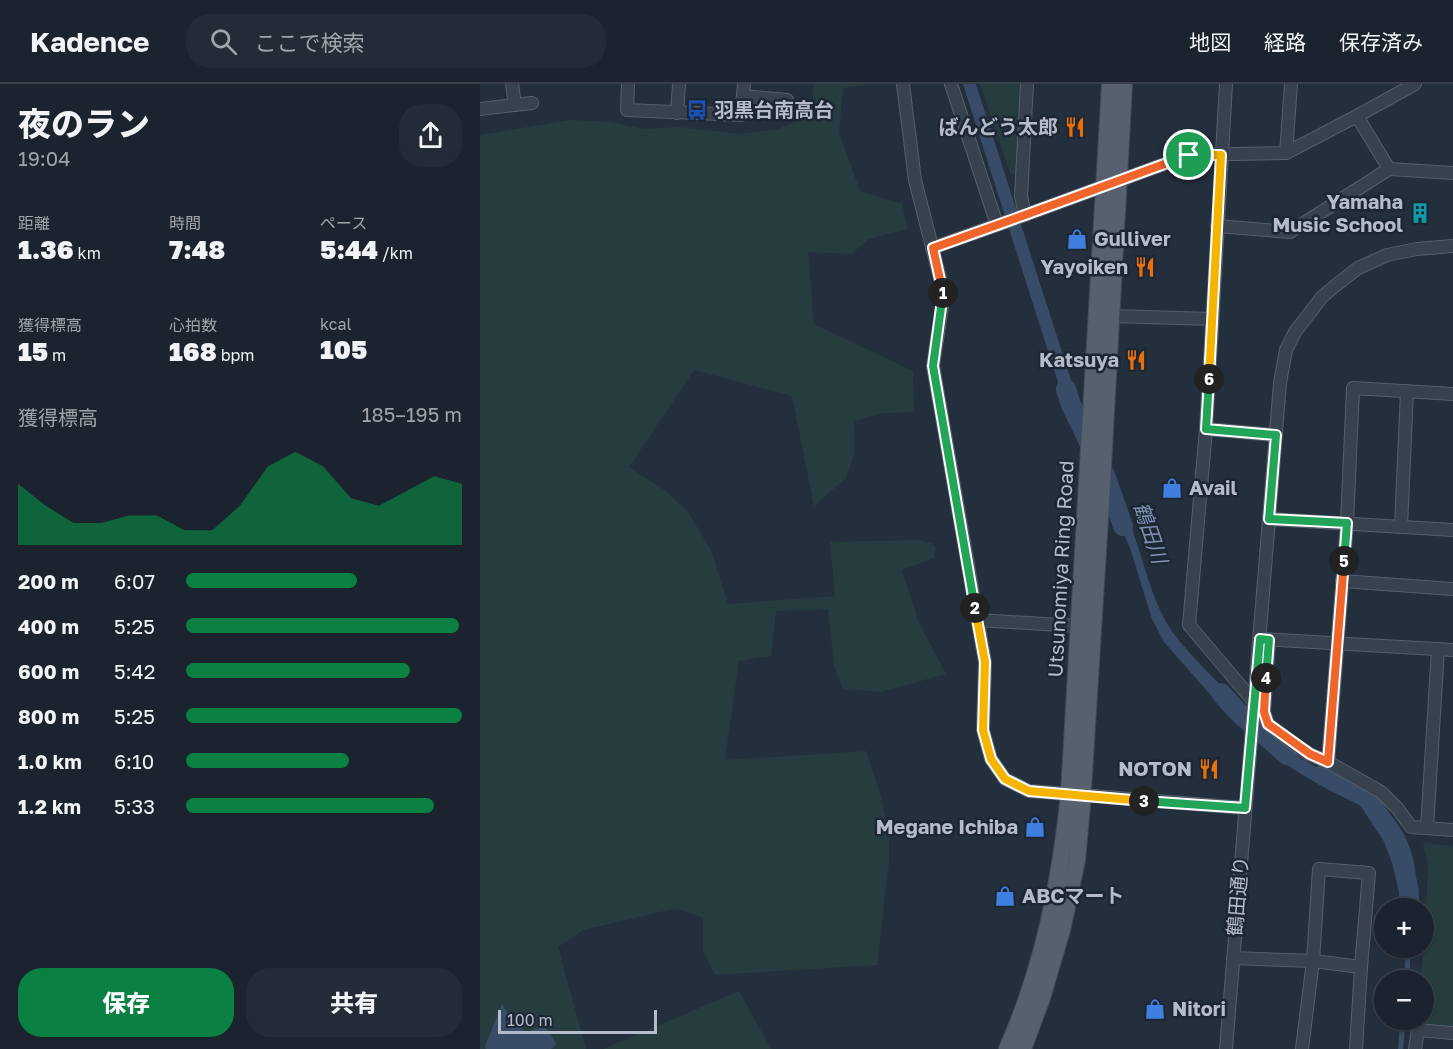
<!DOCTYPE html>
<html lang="ja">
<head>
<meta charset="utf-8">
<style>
	:root { --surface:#1b232e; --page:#242b36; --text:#f1f3f6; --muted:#a0a4aa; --line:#39404a; --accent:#0b8043 }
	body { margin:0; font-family:"Golos Text","Noto Sans JP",sans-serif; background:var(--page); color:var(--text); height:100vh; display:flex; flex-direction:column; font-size:22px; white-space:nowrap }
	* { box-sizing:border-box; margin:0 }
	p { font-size:20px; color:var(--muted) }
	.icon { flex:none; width:33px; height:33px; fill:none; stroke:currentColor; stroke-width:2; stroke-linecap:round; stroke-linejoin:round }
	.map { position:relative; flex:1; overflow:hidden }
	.panel { display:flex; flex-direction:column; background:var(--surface); width:480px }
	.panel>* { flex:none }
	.buttons { position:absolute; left:894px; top:814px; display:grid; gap:12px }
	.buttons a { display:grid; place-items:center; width:60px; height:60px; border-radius:50%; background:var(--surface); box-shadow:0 2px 4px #0004,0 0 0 2px var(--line); font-size:30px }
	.scale { position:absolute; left:18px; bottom:15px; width:159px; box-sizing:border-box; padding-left:6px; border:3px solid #b4bcc9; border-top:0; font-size:16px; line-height:21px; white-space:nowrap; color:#b4bcc9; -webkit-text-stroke:4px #1d2633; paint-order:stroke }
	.pin { position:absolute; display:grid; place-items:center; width:51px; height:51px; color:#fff; margin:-26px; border:3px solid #fff; border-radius:50%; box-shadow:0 2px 6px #0007 }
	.km { position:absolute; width:30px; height:30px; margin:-15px; border-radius:50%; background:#222; color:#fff; font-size:16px; line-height:30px; text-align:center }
	.round { display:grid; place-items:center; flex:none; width:63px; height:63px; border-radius:24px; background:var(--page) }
	.overview { display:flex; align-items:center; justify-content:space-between; height:102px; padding:0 18px }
	h1 { font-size:33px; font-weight:800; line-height:45px }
	.stats { display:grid; grid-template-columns:repeat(3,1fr); gap:9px; height:102px; padding:6px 18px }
	.stats div { display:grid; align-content:center }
	.stats b { font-size:26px; font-weight:800 }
	.stats small { font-size:16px; font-weight:400 }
	.stats p { font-size:16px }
	.chart { height:168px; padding:12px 18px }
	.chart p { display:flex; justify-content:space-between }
	.chart svg { width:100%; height:108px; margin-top:6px; fill:var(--accent); opacity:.7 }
	.cta { display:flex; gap:12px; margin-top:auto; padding:12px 18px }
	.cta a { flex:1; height:69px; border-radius:24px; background:var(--accent); color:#fff; font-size:24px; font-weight:800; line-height:69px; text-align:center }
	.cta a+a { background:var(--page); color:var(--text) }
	ul { padding:0 18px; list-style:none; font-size:20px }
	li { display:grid; grid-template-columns:96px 72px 1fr; align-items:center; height:45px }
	li i { height:15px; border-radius:8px; background:var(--accent) }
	header { display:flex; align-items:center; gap:36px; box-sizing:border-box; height:84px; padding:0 30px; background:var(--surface); border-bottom:2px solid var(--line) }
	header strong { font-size:28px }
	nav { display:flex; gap:33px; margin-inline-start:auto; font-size:21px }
	.search { width:420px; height:54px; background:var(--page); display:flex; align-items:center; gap:15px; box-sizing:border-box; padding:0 21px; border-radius:24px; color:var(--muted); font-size:22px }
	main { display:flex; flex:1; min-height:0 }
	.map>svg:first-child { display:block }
</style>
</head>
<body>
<header>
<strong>Kadence</strong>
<div class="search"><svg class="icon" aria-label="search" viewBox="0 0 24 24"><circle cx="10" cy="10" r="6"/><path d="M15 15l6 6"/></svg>ここで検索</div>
<nav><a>地図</a><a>経路</a><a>保存済み</a></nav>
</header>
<main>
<section class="panel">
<div class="overview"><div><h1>夜のラン</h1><p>19:04</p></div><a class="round"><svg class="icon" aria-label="share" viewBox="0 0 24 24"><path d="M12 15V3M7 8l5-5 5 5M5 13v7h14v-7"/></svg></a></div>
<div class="stats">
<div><p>距離</p><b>1.36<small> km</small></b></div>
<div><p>時間</p><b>7:48</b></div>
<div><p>ペース</p><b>5:44<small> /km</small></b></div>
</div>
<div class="stats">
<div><p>獲得標高</p><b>15<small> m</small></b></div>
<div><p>心拍数</p><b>168<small> bpm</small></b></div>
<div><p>kcal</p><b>105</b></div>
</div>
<div class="chart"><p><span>獲得標高</span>185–195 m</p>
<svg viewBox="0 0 160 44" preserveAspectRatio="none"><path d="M0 44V19L10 28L20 35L30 35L40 32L50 32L60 38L70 38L80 28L90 12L100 6L110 12L120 25L130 28L140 22L150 16L160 19V44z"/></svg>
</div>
<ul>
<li><b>200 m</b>6:07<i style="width:62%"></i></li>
<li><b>400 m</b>5:25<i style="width:99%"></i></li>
<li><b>600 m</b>5:42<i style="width:81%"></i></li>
<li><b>800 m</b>5:25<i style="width:100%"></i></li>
<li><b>1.0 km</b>6:10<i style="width:59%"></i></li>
<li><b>1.2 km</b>5:33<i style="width:90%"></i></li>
</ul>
<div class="cta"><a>保存</a><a>共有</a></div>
</section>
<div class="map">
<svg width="973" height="965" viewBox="0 0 973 965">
	<rect width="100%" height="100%" fill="#242f3e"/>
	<!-- green -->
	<g fill="#263c3f">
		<path d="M333 0H391L363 4 359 48 380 107 422 120 428 145 389 155 371 170 328 168 334 240 433 287 434 328 404 329 374 337 375 368 366 394 334 422 312 312 214 286 149 383 186 407 208 428 231 466 248 520 355 512 350 458 438 456 451 459 456 463 454 474 422 486 439 539 466 590 401 608 363 605 354 582 348 525 296 527 291 572 259 577 245 676 386 667 400 709 409 751V778L397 881 235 891 223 867V834L197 824 103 846 78 863 106 965H0V51L90 36 131 38 163 45 199 43 260 50 298 45 334 30Z"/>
		<path d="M500 0H547L542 87 531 91Z"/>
		<path d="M943 759 973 762V942L940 939 939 936H944V897H940L944 864 948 782Z"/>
		<path d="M259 907 291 965H123Z"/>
	</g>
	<!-- water -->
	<g fill="#394c67">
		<path d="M483 0H496L597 315 595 338 582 311Z"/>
		<path d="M636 395C644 420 652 444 660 469 668 495 676 523 691 546 709 571 738 598 760 621L758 642 684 558 672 535 650 464 633 425Z"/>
		<path d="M789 652C814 673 844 686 872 703 881 708 892 713 900 720 931 749 941 784 934 825H928C929 818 931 809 930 802 929 788 917 753 907 742 893 725 868 716 849 706 827 694 806 682 787 666Z"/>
		<path d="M926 864H931L929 897H924Z"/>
		<path d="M22 920 32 936 47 949C66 939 67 943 76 960L71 965H6L5 962Z"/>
		<path d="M920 936H926L923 965H918Z"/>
	</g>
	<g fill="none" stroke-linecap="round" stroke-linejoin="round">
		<!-- river -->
		<g stroke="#394c67" stroke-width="20">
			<path d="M586 305 591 321 625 391 643 442"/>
			<path d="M741 609 757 627 807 671"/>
			<path d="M842 691 874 703 886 712 913 753 922 777 929 807V825"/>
		</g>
		<!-- minor casing -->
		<g stroke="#565f6c" stroke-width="14">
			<g id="minor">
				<path d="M32 0 35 21"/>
				<path d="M148 0 147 26 261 31 264 0"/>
				<path d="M423 0 435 96 464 210 453 282 505 578 503 646 511 675 525 695 549 707 765 724"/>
				<path d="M471 0 517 141"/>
				<path d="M746 0 726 345 709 541 775 619"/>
				<path d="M263 12 307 16"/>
				<path d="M0 25 52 19"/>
				<path d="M197 29 199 0"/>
				<path d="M877 32 909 85"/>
				<path d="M806 69 811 0"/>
				<path d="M545 131 541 112 547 0"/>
				<path d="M737 142 810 148 909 85 973 89"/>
				<path d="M452 164 545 131 709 71 806 69 877 32 935 0"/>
				<path d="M632 232 732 235"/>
				<path d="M973 310 873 304 867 439 848 678 901 708 918 725 931 743 973 746"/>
				<path d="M726 345 796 351"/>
				<path d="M789 435 973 446"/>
				<path d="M921 443 927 307"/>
				<path d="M862 497 973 505"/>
				<path d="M497 536 598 542"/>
				<path d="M780 555 973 566"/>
				<path d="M789 556 784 628 788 640 813 659 829 670 848 678"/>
				<path d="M947 744 958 565"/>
				<path d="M753 874 833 877 881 883 876 965"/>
				<path d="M746 965 800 299 806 266 815 248 842 213 855 202 878 184 907 171 937 165 973 162"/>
				<path d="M822 965 833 877 839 785 889 789 881 883"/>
				<path d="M935 965 938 946 973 949"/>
			</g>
		</g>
		<!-- major casing -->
		<g stroke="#414a57" stroke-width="18">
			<g id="major">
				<path d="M527 965C563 884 580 798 589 710L630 0"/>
				<path d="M543 965 562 914 582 846 597 776 602 721 621 419 644 0"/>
			</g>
		</g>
		<!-- minor -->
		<use href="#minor" stroke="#38414e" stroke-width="12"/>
		<!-- major -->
		<use href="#major" stroke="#56606e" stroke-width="16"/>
	</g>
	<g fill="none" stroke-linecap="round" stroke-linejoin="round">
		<!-- split-1 casing -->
		<g stroke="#fff" stroke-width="12">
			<path id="split-1" d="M463 209 453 164 545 131 709 71"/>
		</g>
		<!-- split-2 casing -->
		<g stroke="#fff" stroke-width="12">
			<path id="split-2" d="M463 209 453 282 495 524"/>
		</g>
		<!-- split-3 casing -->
		<g stroke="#fff" stroke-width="12">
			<path id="split-3" d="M495 524 505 578 503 646 511 675 525 695 549 707 664 717"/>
		</g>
		<!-- split-4 casing -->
		<g stroke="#fff" stroke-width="12">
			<path id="split-4" d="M664 717 765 724 780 555 789 556 786 594"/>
		</g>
		<!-- split-5 casing -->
		<g stroke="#fff" stroke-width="12">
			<path id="split-5" d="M786 594 784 628 788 640 830 670 848 678 864 477"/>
		</g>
		<!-- split-6 casing -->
		<g stroke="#fff" stroke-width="12">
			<path id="split-6" d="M729 295 726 345 796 351 789 435 867 439 864 477"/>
		</g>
		<!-- split-7 casing -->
		<g stroke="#fff" stroke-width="12">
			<path id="split-7" d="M709 71H741L729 295"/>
		</g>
		<!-- split-1 -->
		<use href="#split-1" stroke="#f0652b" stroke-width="8"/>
		<!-- split-2 -->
		<use href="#split-2" stroke="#22a559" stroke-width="8"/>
		<!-- split-3 -->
		<use href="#split-3" stroke="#f5b400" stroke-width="8"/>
		<!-- split-4 -->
		<use href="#split-4" stroke="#22a559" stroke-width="8"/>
		<!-- split-5 -->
		<use href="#split-5" stroke="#f0652b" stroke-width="8"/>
		<!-- split-6 -->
		<use href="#split-6" stroke="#22a559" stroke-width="8"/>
		<!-- split-7 -->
		<use href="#split-7" stroke="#f5b400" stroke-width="8"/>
	</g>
	<!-- icons -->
	<defs>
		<g id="bus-bare" transform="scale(1.62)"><path d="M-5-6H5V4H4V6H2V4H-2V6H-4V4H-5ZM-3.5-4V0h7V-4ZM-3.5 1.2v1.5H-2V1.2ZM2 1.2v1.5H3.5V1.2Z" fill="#1a4fb4" stroke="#1d2633" stroke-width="2.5" paint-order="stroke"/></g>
		<g id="restaurant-bare" transform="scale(1.62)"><path d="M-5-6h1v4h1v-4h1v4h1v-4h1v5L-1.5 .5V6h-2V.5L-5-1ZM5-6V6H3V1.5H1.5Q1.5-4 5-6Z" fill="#e8710a" stroke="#1d2633" stroke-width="2.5" paint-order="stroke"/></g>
		<g id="building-bare" transform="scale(1.62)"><path d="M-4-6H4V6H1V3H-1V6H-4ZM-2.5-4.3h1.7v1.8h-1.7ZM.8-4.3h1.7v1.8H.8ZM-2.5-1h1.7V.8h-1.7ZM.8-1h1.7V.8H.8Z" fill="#0f9aa8" stroke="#1d2633" stroke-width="2.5" paint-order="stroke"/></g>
		<g id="shop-bare" transform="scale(1.62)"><path d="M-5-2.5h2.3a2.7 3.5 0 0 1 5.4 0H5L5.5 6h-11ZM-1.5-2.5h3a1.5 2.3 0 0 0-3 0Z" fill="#3f7fe0" stroke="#1d2633" stroke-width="2.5" paint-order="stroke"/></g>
	</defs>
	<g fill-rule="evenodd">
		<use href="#bus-bare" x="217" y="26"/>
		<use href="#restaurant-bare" x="595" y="43"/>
		<use href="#building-bare" x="940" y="129"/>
		<use href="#shop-bare" x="597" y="155"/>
		<use href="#restaurant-bare" x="665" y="183"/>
		<use href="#restaurant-bare" x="656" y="276"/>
		<use href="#shop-bare" x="692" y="404"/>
		<use href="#restaurant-bare" x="729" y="685"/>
		<use href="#shop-bare" x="555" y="743"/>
		<use href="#shop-bare" x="525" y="812"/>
		<use href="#shop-bare" x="675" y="925"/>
	</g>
	<g text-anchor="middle" stroke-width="5" stroke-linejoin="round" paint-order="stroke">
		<!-- poi labels -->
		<g font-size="20" font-weight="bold" fill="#b4bcc9" stroke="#1d2633" text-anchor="end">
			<text x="234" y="33" text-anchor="start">羽黒台南高台</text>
			<text x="578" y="50">ばんどう太郎</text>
			<text x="923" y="125">Yamaha<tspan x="923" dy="23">Music School</tspan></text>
			<text x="614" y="162" text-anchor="start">Gulliver</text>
			<text x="648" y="190">Yayoiken</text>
			<text x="639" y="283">Katsuya</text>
			<text x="709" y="411" text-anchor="start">Avail</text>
			<text x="712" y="692">NOTON</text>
			<text x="538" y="750">Megane Ichiba</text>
			<text x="542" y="819" text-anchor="start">ABCマート</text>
			<text x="692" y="932" text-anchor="start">Nitori</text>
		</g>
		<!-- street labels -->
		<g font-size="20" fill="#b4bcc9" stroke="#1d2633">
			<text transform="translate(581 485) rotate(-87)" y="7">Utsunomiya Ring Road</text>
			<text transform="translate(758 812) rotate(-85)" y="7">鶴田通り</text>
		</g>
		<!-- water labels -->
		<g font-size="21" font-style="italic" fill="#7c92b1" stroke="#1d2633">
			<text transform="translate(670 449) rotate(71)" y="7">鶴田川</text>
		</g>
	</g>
</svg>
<div class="buttons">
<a>+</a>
<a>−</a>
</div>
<div class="scale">100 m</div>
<div class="pin" style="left:709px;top:71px;background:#1e9e55"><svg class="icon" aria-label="arrive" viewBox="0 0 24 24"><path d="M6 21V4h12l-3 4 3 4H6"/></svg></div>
<b class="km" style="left:463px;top:209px">1</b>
<b class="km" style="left:495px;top:524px">2</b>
<b class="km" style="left:664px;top:717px">3</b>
<b class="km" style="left:786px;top:594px">4</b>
<b class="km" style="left:864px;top:477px">5</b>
<b class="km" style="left:729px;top:295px">6</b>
</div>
</main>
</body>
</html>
